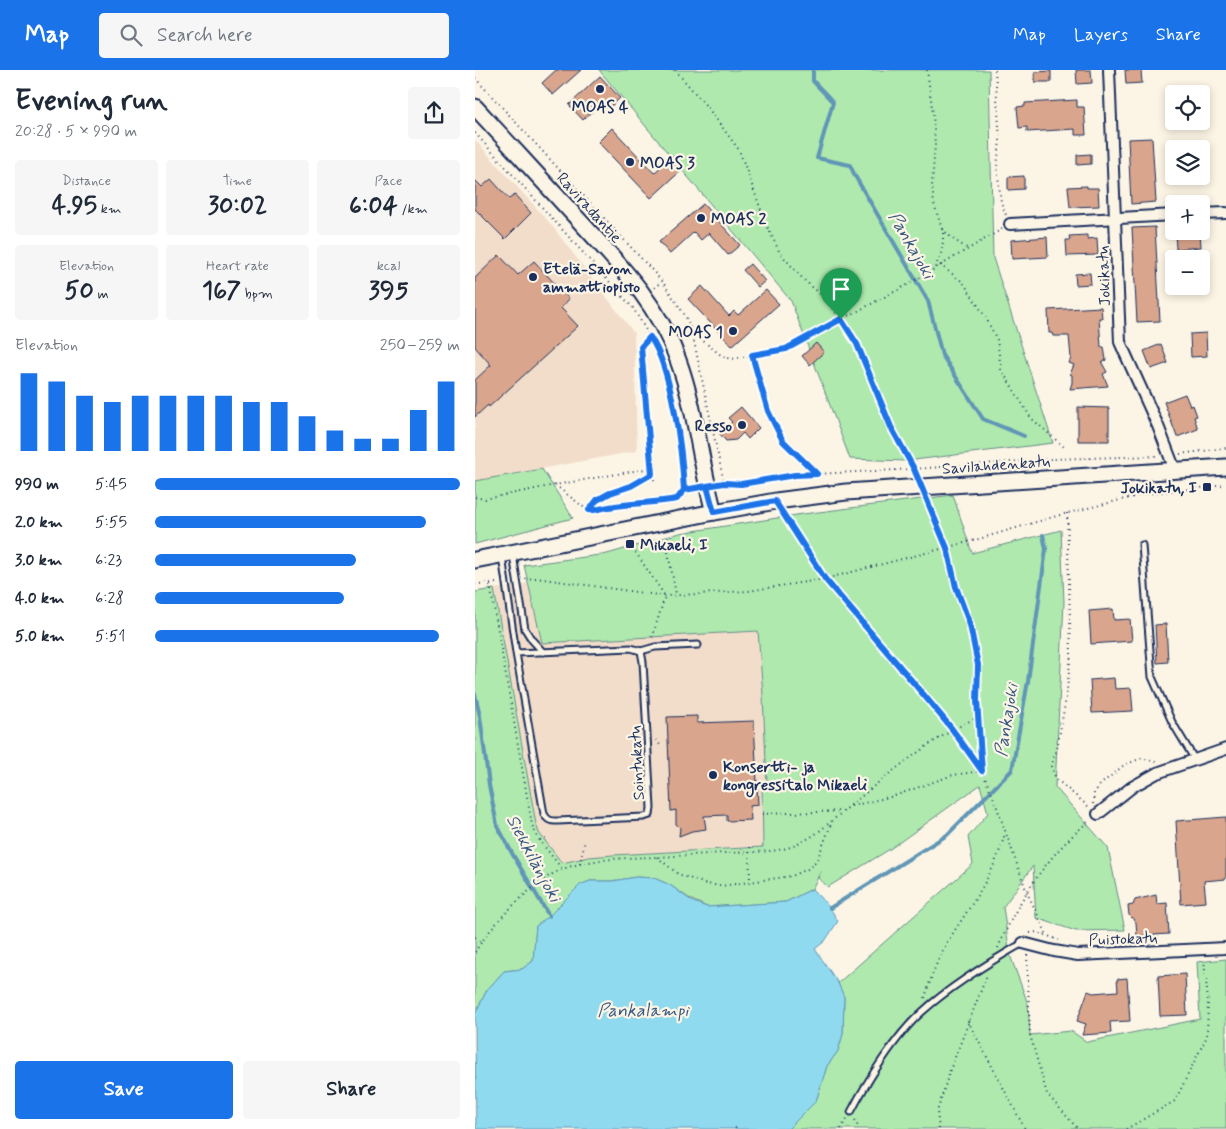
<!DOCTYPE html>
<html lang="en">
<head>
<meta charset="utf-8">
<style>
	:root { --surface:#fff; --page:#f6f6f7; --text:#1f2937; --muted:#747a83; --accent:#1a73e8 }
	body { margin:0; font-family:Mynerve,sans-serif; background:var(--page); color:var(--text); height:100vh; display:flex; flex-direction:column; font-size:19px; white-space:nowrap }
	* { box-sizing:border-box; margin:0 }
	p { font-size:16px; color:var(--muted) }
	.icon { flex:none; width:28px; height:28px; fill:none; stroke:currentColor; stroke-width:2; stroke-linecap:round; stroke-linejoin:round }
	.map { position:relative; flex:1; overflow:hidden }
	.details { display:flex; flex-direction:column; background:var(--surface); width:475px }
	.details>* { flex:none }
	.controls { position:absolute; left:690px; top:15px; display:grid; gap:10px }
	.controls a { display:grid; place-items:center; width:45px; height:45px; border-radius:5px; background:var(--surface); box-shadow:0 2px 8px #0003; font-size:25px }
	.pin { position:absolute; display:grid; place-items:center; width:42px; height:42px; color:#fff; margin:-51px -21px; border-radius:50% 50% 50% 0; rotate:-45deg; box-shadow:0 0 5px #0007 }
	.pin .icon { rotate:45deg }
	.round { display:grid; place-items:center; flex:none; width:52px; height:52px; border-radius:5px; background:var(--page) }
	.head { display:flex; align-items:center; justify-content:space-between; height:85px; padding:0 15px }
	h1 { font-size:28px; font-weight:800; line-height:38px }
	.figures { display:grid; grid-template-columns:repeat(3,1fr); gap:8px; height:85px; padding:5px 15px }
	.figures div { display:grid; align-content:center; border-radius:5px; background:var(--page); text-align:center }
	.figures b { font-size:25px; font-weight:800 }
	.figures small { font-size:14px; font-weight:400 }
	.figures p { font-size:14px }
	.chart { height:140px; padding:10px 15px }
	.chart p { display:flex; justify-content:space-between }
	.chart svg { width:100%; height:90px; margin-top:5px; stroke:var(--accent); stroke-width:6 }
	.primary-button { display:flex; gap:10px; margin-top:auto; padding:10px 15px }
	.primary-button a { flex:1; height:58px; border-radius:5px; background:var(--accent); color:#fff; font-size:20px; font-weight:800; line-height:58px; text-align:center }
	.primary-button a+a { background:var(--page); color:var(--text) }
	ul { padding:0 15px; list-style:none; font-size:16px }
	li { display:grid; grid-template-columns:80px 60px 1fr; align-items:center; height:38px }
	li i { height:12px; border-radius:6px; background:var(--accent) }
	header { display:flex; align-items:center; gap:30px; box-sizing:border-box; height:70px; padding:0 25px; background:var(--accent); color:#fff }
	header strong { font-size:24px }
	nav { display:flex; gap:28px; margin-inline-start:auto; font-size:18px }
	.search { width:350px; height:45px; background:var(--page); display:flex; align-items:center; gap:12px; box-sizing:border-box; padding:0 18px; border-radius:5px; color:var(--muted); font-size:19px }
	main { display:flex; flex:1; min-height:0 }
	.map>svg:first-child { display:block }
</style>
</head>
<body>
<header>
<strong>Map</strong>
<div class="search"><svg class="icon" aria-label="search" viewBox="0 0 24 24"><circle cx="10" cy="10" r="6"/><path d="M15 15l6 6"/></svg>Search here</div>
<nav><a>Map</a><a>Layers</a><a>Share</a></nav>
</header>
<main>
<section class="details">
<div class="head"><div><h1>Evening run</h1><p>20:28 · 5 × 990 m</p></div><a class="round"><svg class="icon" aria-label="share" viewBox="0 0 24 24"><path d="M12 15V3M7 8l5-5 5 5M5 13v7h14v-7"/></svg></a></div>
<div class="figures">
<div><p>Distance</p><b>4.95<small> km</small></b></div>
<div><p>Time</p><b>30:02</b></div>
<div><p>Pace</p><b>6:04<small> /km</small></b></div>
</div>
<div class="figures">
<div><p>Elevation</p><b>50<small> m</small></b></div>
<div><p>Heart rate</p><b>167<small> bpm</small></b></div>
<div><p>kcal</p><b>395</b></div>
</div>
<div class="chart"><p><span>Elevation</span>250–259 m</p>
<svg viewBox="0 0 160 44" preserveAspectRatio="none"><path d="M5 44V6M15 44V10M25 44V17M35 44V20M45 44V17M55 44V17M65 44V17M75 44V17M85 44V20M95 44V20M105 44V27M115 44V34M125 44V38M135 44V38M145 44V24M155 44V10"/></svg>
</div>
<ul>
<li><b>990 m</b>5:45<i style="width:100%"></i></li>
<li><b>2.0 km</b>5:55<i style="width:89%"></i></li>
<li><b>3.0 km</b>6:23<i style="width:66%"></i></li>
<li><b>4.0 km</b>6:28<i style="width:62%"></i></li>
<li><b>5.0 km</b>5:51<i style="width:93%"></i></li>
</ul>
<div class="primary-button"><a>Save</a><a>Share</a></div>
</section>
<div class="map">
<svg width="751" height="1059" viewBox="0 0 751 1059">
	<rect width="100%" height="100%" fill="#fcf5e5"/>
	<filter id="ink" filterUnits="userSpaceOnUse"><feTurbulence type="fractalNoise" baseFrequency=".02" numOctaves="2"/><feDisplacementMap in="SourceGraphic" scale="10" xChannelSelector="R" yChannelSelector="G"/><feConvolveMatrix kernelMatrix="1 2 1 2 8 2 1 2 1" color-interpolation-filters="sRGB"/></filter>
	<g filter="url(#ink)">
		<!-- built -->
		<g fill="#f2ddca">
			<path d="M0 70 74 152 159 263 162 381 0 411Z"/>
			<path d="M53 513 67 573 283 561 288 625 292 715H287L288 777 138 785 114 787 87 793 64 763 61 753 19 519Z"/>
		</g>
		<!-- green -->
		<g fill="#afe9ae" stroke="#658c86">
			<path d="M124 0H514L518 188 578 373 431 391 375 389 316 231Z"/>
			<path d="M67 399 98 448 0 474V411Z"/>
			<path d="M478 425 497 483 586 460 589 532 580 717 633 778 650 860 601 861 561 848 558 796 528 837 535 885 553 934 555 965 596 961 612 972 725 949 722 892 751 889V1059H313L341 1031 352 996 363 981 368 964 369 927 363 913 498 794 493 767 513 743 505 715 415 779 353 817 343 808 346 801 337 819 311 832 232 837 215 829 195 815 179 808 161 807 138 811H115L105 815 74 846 61 856 58 891 47 899 29 901 12 920 0 944V522L19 519 61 754 64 763 87 793 114 787 138 785 288 777 287 715 292 714 288 625 283 561 67 573 49 495 132 484 205 463 328 444Z"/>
		</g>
		<!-- water -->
		<path fill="#90daf0" stroke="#6196b6" d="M161 807 179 808 195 815 218 832 232 837 311 832 337 819 355 838 363 851 350 871 340 879 363 913 369 927 368 964 363 981 352 996 341 1031 313 1059H1L0 944 12 920 29 901 47 899 58 891 61 856 74 846 105 815 115 811H138Z"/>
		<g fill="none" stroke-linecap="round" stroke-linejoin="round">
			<!-- stream -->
			<g stroke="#6196b6" stroke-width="4">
				<path d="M338 0V11L358 32 342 88 375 95 380 106 453 231 467 285 508 349 549 366"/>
				<path d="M0 624 5 646 14 715 22 755 38 785 74 846"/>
				<path d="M355 838 472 765 537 700 553 611 571 479 568 465"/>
			</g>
		</g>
		<!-- building -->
		<g fill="#d9a58c" stroke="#1b2f5e">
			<path d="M81 0H106L78 25 67 13Z"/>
			<path d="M601 0H616L617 13 602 14Z"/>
			<path d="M650 0H666L667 13 651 14Z"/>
			<path d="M576 1V12H560V2Z"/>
			<path d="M125 6 145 28 133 39 127 32 108 50 94 35Z"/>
			<path d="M602 30V37H609L611 65H600V59L552 62V57L544 58 542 37 550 36V33Z"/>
			<path d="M137 58 179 103 198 86 209 98 176 128 123 72Z"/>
			<path d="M677 68 681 132 656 134 653 69Z"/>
			<path d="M616 84V94L602 95V85Z"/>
			<path d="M549 106V119L533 120V107Z"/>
			<path d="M16 109 34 129 40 125 56 143 30 169 0 139V110L7 117Z"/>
			<path d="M612 116V118H623L624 136 595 137 593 117Z"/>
			<path d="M228 134 265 175 253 185 234 163 226 170 219 162 195 184 184 172Z"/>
			<path d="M680 157 685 251 662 252 657 158Z"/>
			<path d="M700 161H725L726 177 701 179Z"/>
			<path d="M612 165V169L622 168 623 185 592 186 591 170H595L594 166Z"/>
			<path d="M572 167 573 187 537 189 536 170Z"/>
			<path d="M24 185 43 205 59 191 94 229 86 238 103 256 14 337 13 335 0 347V310L16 295 0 277V208Z"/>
			<path d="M275 194 290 211 283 217 268 200Z"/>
			<path d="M615 203 616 214 601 215 600 204Z"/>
			<path d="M227 216 254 246 259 241 263 245 291 220 304 234 257 276 213 229Z"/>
			<path d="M626 237 627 248H624L626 277H629L631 290 627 293 632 302 628 304 633 316 595 319 597 313V305L595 304 599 295 594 293 596 288 594 266H578L577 263H574L573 240Z"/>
			<path d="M731 263 732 286 716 287 715 264Z"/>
			<path d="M341 273 349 282 335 295 327 286Z"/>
			<path d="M686 274 693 293 676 299 669 281Z"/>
			<path d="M710 324 715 336 718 335 722 346 719 347 723 359 702 367 689 332Z"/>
			<path d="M266 337 284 358 273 369 268 363 261 370 251 371 244 363 257 352 253 348Z"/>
			<path d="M603 337 634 338V371H603Z"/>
			<path d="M638 539 639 550 655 549 657 571 616 574 614 541Z"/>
			<path d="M691 554 693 592 682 593 680 555Z"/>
			<path d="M639 608 640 619 656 618 658 641 617 643 615 610Z"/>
			<path d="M222 646V653L279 651 283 735 275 736 276 750 252 751V745L229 746 231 759 217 761 204 766 205 758 201 754V740L196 741 192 647Z"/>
			<path d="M751 747V809L729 811 731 832 706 834 701 751Z"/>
			<path d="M681 825 682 834 692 833 694 864 662 866 661 852 654 845 653 836 658 835 660 830Z"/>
			<path d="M710 904 712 945 685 946 683 906Z"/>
			<path d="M652 908 655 951 635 952 636 963 607 965 611 954 602 951 613 921 618 923 643 921 642 909Z"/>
		</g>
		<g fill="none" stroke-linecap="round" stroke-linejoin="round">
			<!-- lane casing -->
			<g stroke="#1b2f5e" stroke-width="9">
				<g id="lane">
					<path d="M667 475 677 607 697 652 720 690"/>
					<path d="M38 485 50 559 57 570 68 582"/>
					<path d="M27 486 41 583 69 744C73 751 76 751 83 751L169 747 175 745 176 738 168 592 166 581 156 578 41 583"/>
					<path d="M166 581 180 577 223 575"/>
					<path d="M376 1042C392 1011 421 965 447 942 477 915 513 893 548 873"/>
				</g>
			</g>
			<!-- street casing -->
			<g stroke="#1b2f5e" stroke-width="14">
				<g id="street">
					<path d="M634 0 645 272 683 356 700 400"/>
					<path d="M726 144 751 143"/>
					<path d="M535 154 699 145"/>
					<path d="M623 744 657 717 682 703 751 679"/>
					<path d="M548 873 579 881 603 885 751 878"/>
				</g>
			</g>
			<!-- secondary casing -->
			<g stroke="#1b2f5e" stroke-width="19">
				<g id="secondary">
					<path d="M0 37C33 73 67 110 100 146 142 192 182 231 203 290 221 339 225 392 239 442"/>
					<path d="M0 490 239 442 301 431 371 422 751 397"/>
				</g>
			</g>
			<!-- path -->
			<g stroke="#1b2f5e" stroke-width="2" stroke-dasharray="1 4" stroke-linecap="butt">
				<path d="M200 0 233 38 264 80 292 156 305 183 328 209 353 231 382 274 416 357 440 403"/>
				<path d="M452 0 458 44 460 75 457 114 459 134 468 162V172L466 183 460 198"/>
				<path d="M520 0 525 70 522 97 526 132 531 145"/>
				<path d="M0 8 187 211 211 247 217 262 249 413"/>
				<path d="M0 63 158 238 175 267 167 277 176 398"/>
				<path d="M467 159 478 169 493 179"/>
				<path d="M465 195 488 212 511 248 522 270 526 299 556 348 589 377"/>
				<path d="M179 218 187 211"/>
				<path d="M217 262 247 286 257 289 311 279 434 214 527 159"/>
				<path d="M176 268 182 276"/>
				<path d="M183 281C197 326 207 373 209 420"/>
				<path d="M277 285 293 341 308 371 342 404"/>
				<path d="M705 384 751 378"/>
				<path d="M179 410 176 398 80 415 111 439 119 441 132 437 176 434 202 429 209 420 219 419"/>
				<path d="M246 414H266L320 405 342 404 439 399 577 389 682 386"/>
				<path d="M663 416 664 426"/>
				<path d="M0 427 10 429 80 415"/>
				<path d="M114 439 122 430 135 423 156 417 176 404"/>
				<path d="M308 443 350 509 419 589 477 659 507 701 519 729 551 820 572 865"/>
				<path d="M592 443 596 584 591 628 582 679 576 696 581 709 614 737"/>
				<path d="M155 474 190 526 177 568"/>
				<path d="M193 482 201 524"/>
				<path d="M50 509 61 508 190 526 273 521 350 509 497 471 585 445 670 424 751 415"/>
				<path d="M0 514 23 513"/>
				<path d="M15 515 57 755 62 767 87 799"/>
				<path d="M181 670 185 675"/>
				<path d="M618 734 619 723 625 715 649 695 667 688 681 692"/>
				<path d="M376 736 419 726 478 705 507 701 502 631 503 595 495 555 481 517 472 478 452 431"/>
				<path d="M287 744 368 741"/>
				<path d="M65 770 73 769"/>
				<path d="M274 777 275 812"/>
				<path d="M182 787 203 804 231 814 246 816 317 806 333 799 342 790 357 752"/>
				<path d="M105 794 110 770"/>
				<path d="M555 863 562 862 584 870"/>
				<path d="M0 867 5 872"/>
				<path d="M523 878C545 827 571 787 614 751"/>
				<path d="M0 882C16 855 59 810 88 799 118 788 150 788 182 787 205 786 228 784 251 783 268 782 295 783 312 778 323 775 333 769 342 763 394 721 443 675 503 647"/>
				<path d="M552 885 555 965 572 1024 603 1059"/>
				<path d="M450 928C455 909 463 888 473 871 495 836 520 804 530 763"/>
				<path d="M493 951 550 1059"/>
				<path d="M380 1050 384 1059"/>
				<path d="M260 1058 262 1059"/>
				<path d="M366 1059 372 1048"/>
				<path d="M464 1059 462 1042 475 1000 512 905"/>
				<path d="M651 1059 700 1031 732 966 733 931 729 890"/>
			</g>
			<!-- lane -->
			<use href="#lane" stroke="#fcf5e5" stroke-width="5"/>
			<!-- street -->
			<use href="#street" stroke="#fcf5e5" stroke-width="10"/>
			<!-- secondary -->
			<use href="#secondary" stroke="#fcf5e5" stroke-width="15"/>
		</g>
	</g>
	<g fill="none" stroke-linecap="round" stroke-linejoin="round" filter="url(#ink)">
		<!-- route casing -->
		<g stroke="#fff" stroke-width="10">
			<path id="route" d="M366 249 311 279 277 285 293 341 308 371 342 404 320 405 266 414 249 413 209 420C207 381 197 298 175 267L166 277 177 404 156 416 135 423 122 430 114 440C121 441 126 438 134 437 157 433 179 433 202 429L209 420 232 416 239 442 300 431 350 509 448 624 477 659 507 701 502 631 503 595 495 555 481 517 472 478 439 399 416 357 382 274 366 249"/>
		</g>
		<!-- route -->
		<use href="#route" stroke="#1a73e8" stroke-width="6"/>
	</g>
	<!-- markers -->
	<g fill="#1b2f5e" stroke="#fcf5e5" stroke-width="2">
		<circle cx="125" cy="19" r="5"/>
		<circle cx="155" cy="92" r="5"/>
		<circle cx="226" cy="148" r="5"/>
		<circle cx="58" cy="207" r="5"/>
		<circle cx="258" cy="261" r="5"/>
		<circle cx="267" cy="355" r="5"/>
		<rect x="727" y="412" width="10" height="10" rx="2.5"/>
		<rect x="150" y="469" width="10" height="10" rx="2.5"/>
		<circle cx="238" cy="705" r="5"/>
	</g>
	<g text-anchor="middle" stroke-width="4.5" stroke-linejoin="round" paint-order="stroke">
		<!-- poi labels -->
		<g font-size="16" font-weight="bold" fill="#1b2f5e" stroke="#fcf5e5" text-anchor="start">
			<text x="125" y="42" text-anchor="middle">MOAS 4</text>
			<text x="165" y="98">MOAS 3</text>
			<text x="236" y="154">MOAS 2</text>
			<text x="68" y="204">Etelä-Savon<tspan x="68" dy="18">ammattiopisto</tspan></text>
			<text x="248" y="267" text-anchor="end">MOAS 1</text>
			<text x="257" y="361" text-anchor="end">Resso</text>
			<text x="722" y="423" text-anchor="end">Jokikatu, I</text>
			<text x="165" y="480">Mikaeli, I</text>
			<text x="248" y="702">Konsertti- ja<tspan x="248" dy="18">kongressitalo Mikaeli</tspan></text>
		</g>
		<!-- street labels -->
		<g font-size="16" fill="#1b2f5e" stroke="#fcf5e5">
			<text transform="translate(115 137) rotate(48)" y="6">Raviradantie</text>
			<text transform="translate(628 206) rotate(-92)" y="6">Jokikatu</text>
			<text transform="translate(521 394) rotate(-4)" y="6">Savilahdenkatu</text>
			<text transform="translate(161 693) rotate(-93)" y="6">Sointukatu</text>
			<text transform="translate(648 868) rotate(-2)" y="6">Puistokatu</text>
		</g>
		<!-- water labels -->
		<g font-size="18" font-style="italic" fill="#385a82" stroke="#fcf5e5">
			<text transform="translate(437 175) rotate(60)" y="6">Pankajoki</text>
			<text transform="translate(531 650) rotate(-81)" y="6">Pankajoki</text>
			<text transform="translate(59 788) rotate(62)" y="6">Siekkilänjoki</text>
			<text x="168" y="946">Pankalampi</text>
		</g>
	</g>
</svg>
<div class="controls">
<a><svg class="icon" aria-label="locate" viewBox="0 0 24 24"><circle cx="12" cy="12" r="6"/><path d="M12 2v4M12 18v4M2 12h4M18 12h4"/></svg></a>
<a><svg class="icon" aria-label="layers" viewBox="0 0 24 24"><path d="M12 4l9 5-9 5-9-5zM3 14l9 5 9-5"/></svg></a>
<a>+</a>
<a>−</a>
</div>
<div class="pin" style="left:366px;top:249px;background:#1e9e55"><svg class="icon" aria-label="arrive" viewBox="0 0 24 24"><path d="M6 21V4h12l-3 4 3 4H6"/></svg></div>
</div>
</main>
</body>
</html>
